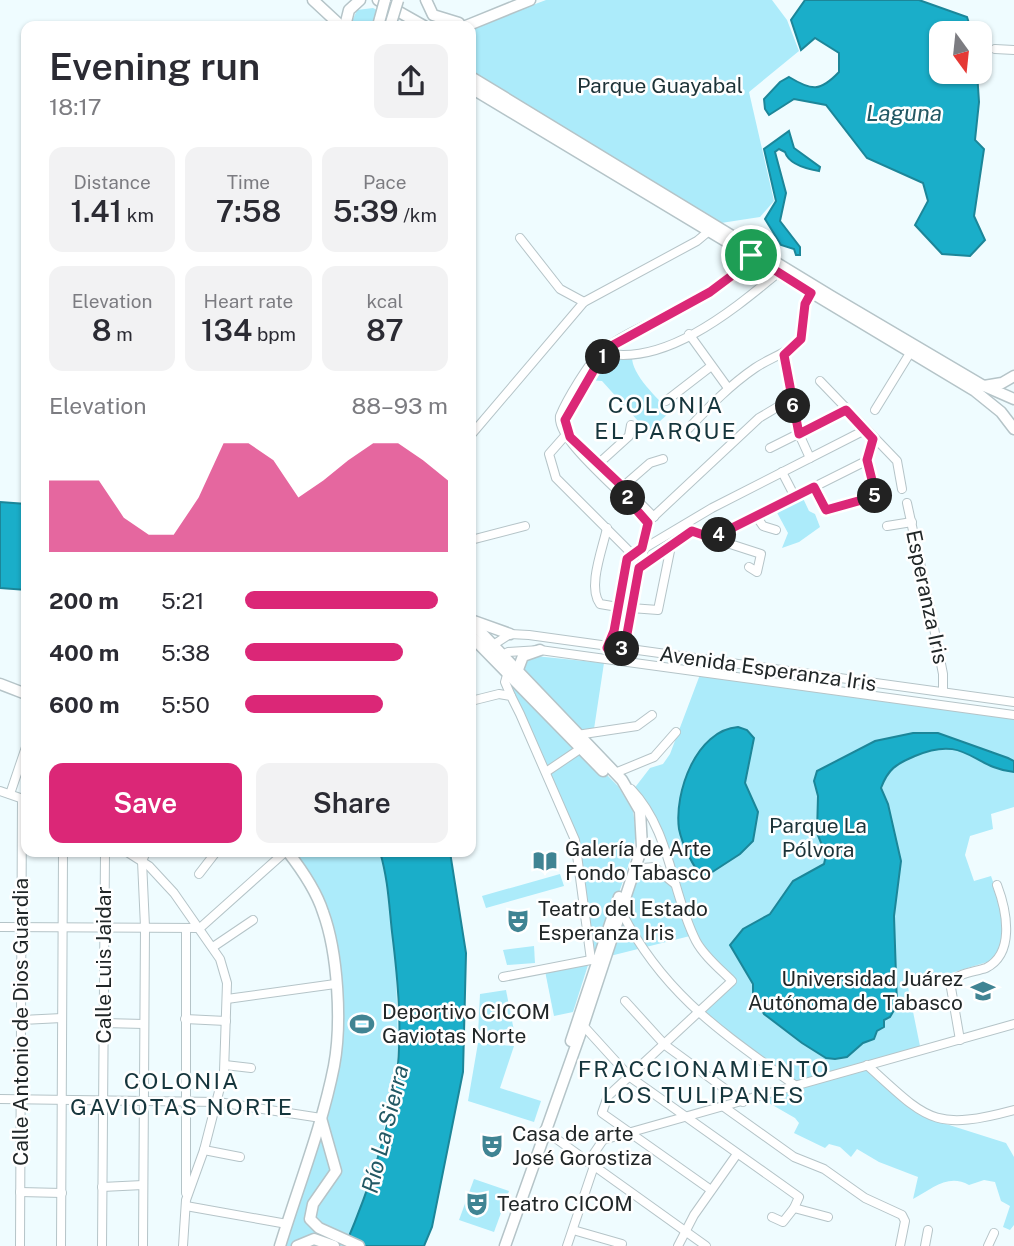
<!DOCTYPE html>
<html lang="en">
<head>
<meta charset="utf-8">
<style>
	:root { --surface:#fff; --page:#f2f2f3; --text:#2b2b33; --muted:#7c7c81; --accent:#db2777 }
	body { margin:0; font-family:"Public Sans",sans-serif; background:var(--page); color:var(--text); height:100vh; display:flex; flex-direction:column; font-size:26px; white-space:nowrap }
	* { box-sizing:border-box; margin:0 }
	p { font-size:23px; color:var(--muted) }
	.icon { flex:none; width:38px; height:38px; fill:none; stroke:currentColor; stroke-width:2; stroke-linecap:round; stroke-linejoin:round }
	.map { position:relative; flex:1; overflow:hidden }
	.drawer { position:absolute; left:21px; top:21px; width:455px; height:836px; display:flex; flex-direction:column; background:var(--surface); border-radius:14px; box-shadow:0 2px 5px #0004 }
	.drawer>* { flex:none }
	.needle { width:46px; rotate:165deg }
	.controls { position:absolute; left:929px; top:21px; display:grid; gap:14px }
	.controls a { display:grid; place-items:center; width:63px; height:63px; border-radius:14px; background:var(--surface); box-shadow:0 2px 5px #0004; font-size:35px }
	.pin { position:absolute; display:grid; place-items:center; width:60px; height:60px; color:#fff; margin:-30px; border:4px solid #fff; border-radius:50%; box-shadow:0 2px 7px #0007 }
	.km { position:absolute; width:35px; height:35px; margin:-18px; border-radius:50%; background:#222; color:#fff; font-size:19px; line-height:35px; text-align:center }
	.round { display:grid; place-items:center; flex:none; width:74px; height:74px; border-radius:14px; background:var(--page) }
	.head { display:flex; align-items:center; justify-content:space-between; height:119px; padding:0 28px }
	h1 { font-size:38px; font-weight:600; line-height:52px }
	.figures { display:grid; grid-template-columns:repeat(3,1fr); gap:10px; height:119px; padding:7px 28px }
	.figures div { display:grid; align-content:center; border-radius:14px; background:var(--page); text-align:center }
	.figures b { font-size:30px; font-weight:600 }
	.figures small { font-size:19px; font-weight:400 }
	.figures p { font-size:19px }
	.chart { height:196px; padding:14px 28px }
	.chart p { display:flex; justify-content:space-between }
	.chart svg { width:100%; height:126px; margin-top:7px; fill:var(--accent); opacity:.7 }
	.action { display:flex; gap:14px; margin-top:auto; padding:14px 28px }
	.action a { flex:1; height:80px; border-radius:14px; background:var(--accent); color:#fff; font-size:28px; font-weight:600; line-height:80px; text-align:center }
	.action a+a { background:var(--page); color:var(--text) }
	ul { padding:0 28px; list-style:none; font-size:23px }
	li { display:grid; grid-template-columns:112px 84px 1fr; align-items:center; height:52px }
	li i { height:18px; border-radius:9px; background:var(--accent) }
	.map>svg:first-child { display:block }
</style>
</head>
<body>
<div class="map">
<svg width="1014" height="1246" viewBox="0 0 1014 1246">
	<rect width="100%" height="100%" fill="#effcff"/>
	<!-- green -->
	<g fill="#acebfa">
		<path d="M546 0H772L787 20 799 51 749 92 774 201 760 217 721 223 471 72V28Z"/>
		<path d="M373 8 409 26H350L357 10Z"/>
		<path d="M605 354 632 356C631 375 658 398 670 412L648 432 602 381 588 380Z"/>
		<path d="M801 494 809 511 815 514 820 527 799 542 782 548 788 533 774 507Z"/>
		<path d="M535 656 604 663 594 729 582 730 574 724 525 678 520 665Z"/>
		<path d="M701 672 1014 715V807L991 814 993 829 970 836 965 855 974 881 991 876 1008 925 997 959 951 973 906 977 921 1051 796 1086 698 1014 732 981 694 935 606 957 632 880 651 867 677 887 665 849 633 790 650 768 663 764 670 754Z"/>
		<path d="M507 675 618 786 633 811 636 832 633 852 596 959 591 960 579 853 508 689Z"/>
		<path d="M288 852H380L389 884 396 964 398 1047 396 1081 368 1192 345 1246H280L334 1063 335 984 323 912Z"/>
		<path d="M560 874 564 886 486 908 482 896Z"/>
		<path d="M534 946 535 963 507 965 503 950Z"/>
		<path d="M589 962 573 1012 554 1016 545 971Z"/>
		<path d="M506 990 515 1036 478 1034 480 994Z"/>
		<path d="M478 1043 514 1046 500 1088 541 1101 534 1122 468 1101Z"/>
		<path d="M867 1067 924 1117 1006 1143 1014 1157V1225L1010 1230 1003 1227 1010 1206 1001 1201 995 1182 984 1180 969 1185C948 1173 932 1189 913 1199L918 1177 879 1162 857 1149 851 1157 840 1147 829 1144 825 1148 794 1133 799 1123 795 1118 762 1099Z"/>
		<path d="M474 1179 509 1191 494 1232 459 1220Z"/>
	</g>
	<!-- water -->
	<g fill="#1aaec9" stroke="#1c8699" stroke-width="2">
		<path d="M805 0H919L967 17 972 33H942V72H977L979 102 975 140 984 149 974 216 985 240 970 256 942 254 915 225 928 201 923 183 867 158 826 105 794 99 769 115 765 109 764 99 780 82 789 77C812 91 820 92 839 72V53L815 38 801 50 791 20Z"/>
		<path d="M789 131 794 148 820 167 819 171C807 169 789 165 785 152L779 149 775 152 786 193 780 221 800 247V255H796L794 249 781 245 765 219 776 201 764 149Z"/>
		<path d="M0 502 26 504V590L0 588Z"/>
		<path d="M738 727 747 730 754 738 745 783 758 812 753 841 740 854 703 878C693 867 682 844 679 829 674 793 696 730 738 727Z"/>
		<path d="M913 733H938L1008 758 1014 761V772C972 768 967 734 915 756 896 764 888 769 881 788L888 804 901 861 894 916 897 1005 890 1017 884 1020V1027L877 1031 874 1039 863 1043 847 1057 835 1059 826 1058 802 1043 764 1014 753 993V984L730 945 743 929 770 914 793 881 824 864 826 855 817 833 818 796 814 781 817 771 875 741Z"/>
		<path d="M380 852H450L466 953 463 1072 432 1227 424 1246H345C367 1194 387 1139 396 1082 403 1033 398 980 392 932 389 904 388 879 380 852Z"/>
	</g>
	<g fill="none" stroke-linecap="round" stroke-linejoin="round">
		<!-- minor casing -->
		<g stroke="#b5c4c8" stroke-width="10">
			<g id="minor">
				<path d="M995 49 1014 50"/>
				<path d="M520 238 560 289 584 302"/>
				<path d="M689 334 728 388"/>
				<path d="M600 352C663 369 733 310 778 273"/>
				<path d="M784 355 799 434 810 458"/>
				<path d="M820 381 897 461 902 489"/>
				<path d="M666 401 710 367"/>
				<path d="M875 410 910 353"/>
				<path d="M689 428C710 406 730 385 755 368 771 357 787 354 801 339L805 304 811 293"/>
				<path d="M566 429V416L591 376"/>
				<path d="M471 435 584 302 697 241 709 231"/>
				<path d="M564 437 549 454 556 478 633 555"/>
				<path d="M581 447 620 483"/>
				<path d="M770 448 846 410"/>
				<path d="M597 465 629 436 631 425"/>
				<path d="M782 472 795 497"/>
				<path d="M813 487 826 510 876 496 867 460"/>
				<path d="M619 490 650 463 663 459"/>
				<path d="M634 497 654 517"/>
				<path d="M907 503 932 618 943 674V692"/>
				<path d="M756 516 763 526 776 530"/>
				<path d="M648 523C630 497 556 442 560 416 566 401 589 362 601 352 642 317 719 305 751 255"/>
				<path d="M887 526 912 522"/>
				<path d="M607 528C603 548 587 587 600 604L618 607"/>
				<path d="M690 531 761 554 757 572 749 567"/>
				<path d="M712 538 864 462 868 458 873 439"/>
				<path d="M471 540 525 526"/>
				<path d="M642 565 645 533 650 520 759 418 791 399"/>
				<path d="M631 608 658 610 671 546"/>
				<path d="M490 647 510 634 529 635 1014 702"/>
				<path d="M606 649 614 631 628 558 712 508 865 430"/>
				<path d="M630 651 625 645 638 570 692 531"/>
				<path d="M499 657 508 652 540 650 1014 715"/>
				<path d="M507 675 505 682 511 696"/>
				<path d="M471 701 499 694 511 696 520 714 575 840 591 960"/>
				<path d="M577 735 637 726 652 715"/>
				<path d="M546 772 580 749"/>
				<path d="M615 773 654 757 676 732"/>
				<path d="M631 789C671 831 671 892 696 941 704 956 720 969 732 981L608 1096 602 1113 711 1190"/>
				<path d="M0 791 26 800"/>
				<path d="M10 794 26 747"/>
				<path d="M127 852 149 866 174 893 220 959 227 983 224 1072 204 1150 186 1200 183 1246"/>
				<path d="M199 874 216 852"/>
				<path d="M635 876 643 868 654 867 675 884"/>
				<path d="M622 913C665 996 723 1033 796 1086"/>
				<path d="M0 927 200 928 285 852"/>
				<path d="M213 947 253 920"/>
				<path d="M503 977 596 959"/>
				<path d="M227 999 335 984"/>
				<path d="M625 1001 665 1045 743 1102"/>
				<path d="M185 1019 226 1021"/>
				<path d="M22 1020 62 1018"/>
				<path d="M580 1022 630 1077 799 1197 794 1208 828 1217"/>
				<path d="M104 1023 144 1024"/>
				<path d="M960 1040 950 982C959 973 974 972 986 968 1014 954 1008 914 997 885"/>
				<path d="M225 1065 251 1068"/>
				<path d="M867 1065C927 1119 932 1132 1014 1110"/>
				<path d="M0 1099 218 1102 321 1118"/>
				<path d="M724 1107 794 1157 824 1169 865 1198 902 1215 905 1221 900 1246"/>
				<path d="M544 1130 706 1246"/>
				<path d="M204 1150 240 1157"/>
				<path d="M588 1162 603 1140 1014 1024"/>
				<path d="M102 1187 143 1185"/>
				<path d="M20 1192 62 1193"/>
				<path d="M186 1193V928"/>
				<path d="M186 1206 287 1224"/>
				<path d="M772 1217 783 1222 794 1208"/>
				<path d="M573 1230 622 1244"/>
				<path d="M20 1246 22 798"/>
				<path d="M61 1246 63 852"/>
				<path d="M102 1246 105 852"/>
				<path d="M143 1246 145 927 142 861 146 852"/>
				<path d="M567 1246 594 1166"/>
				<path d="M678 1246 694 1215 737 1154"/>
				<path d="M925 1246 928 1230"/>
				<path d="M988 1246 994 1233"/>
			</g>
		</g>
		<!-- major casing -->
		<g stroke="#b5c4c8" stroke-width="13">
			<g id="major">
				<path d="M313 0 341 26"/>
				<path d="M378 0 424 26"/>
				<path d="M426 0 433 15 459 23"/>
				<path d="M345 26 349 10 360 0"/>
				<path d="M466 26 530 0"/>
				<path d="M471 77 831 296 982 385 1014 399"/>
				<path d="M471 88 975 391 1001 412 1014 429"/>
				<path d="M984 386 1002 383 1014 376"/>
				<path d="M471 620 510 634"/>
				<path d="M471 622 622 780 640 811 642 847 583 1026 505 1246"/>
				<path d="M471 636 603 771"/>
				<path d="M517 672 523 656 540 650"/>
				<path d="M0 684 26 694"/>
				<path d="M571 1041 619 897"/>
				<path d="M321 1118 336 1171 313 1204 310 1219 319 1228 359 1246"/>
				<path d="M280 1246C298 1187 322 1127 334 1066 342 1023 338 953 323 912 316 890 302 870 288 852"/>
				<path d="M297 1246 314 1239 334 1246"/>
			</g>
		</g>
		<!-- minor -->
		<use href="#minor" stroke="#fff" stroke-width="8"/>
		<!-- major -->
		<use href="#major" stroke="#fff" stroke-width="10"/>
		<!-- major-bridge casing -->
		<g stroke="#b5c4c8" stroke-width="13" stroke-linecap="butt">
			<g id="major-bridge">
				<path d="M378 26 385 0"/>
				<path d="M390 26 398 0"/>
			</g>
		</g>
		<!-- major-bridge -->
		<use href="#major-bridge" stroke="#fff" stroke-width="10"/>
	</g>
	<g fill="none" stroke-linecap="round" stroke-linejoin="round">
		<!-- route casing -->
		<g stroke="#fff" stroke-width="14">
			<path id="route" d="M751 255 811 293 805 304 801 339 784 355 799 434 846 410 873 439 867 460 876 496 826 510 814 487 712 538 692 531 639 568 625 645 627 649 607 648 614 631 627 559 642 548 648 523 619 490 623 487 570 437 565 420 606 349 710 292 738 271Z"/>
		</g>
		<!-- route -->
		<use href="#route" stroke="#db2777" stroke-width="9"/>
	</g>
	<!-- icons -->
	<defs>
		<g id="library-bare" transform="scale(1.89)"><path d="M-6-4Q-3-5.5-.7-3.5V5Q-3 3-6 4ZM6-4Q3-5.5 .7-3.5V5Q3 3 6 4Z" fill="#408493" stroke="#fff" stroke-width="2.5" paint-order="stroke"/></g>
		<g id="theatre-bare" transform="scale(1.89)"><path d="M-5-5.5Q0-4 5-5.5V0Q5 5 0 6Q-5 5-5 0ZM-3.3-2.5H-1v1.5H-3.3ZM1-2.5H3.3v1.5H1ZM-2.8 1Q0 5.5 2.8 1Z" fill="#408493" stroke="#fff" stroke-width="2.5" paint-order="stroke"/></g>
		<g id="university-bare" transform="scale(1.89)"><path d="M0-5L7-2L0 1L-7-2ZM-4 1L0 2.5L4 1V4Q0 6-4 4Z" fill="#408493" stroke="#fff" stroke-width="2.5" paint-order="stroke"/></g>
		<g id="stadium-bare" transform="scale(1.89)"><path d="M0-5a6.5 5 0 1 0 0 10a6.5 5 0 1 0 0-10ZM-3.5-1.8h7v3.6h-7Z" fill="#408493" stroke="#fff" stroke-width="2.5" paint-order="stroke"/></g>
	</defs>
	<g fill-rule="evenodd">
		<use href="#library-bare" x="545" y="861"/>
		<use href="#theatre-bare" x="518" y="921"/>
		<use href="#university-bare" x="983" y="991"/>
		<use href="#stadium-bare" x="362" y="1024"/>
		<use href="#theatre-bare" x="492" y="1146"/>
		<use href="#theatre-bare" x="477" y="1204"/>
	</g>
	<g text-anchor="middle" stroke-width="5" stroke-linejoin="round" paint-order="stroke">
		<!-- park labels -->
		<g font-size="21" fill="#1d3338" stroke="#fff">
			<text x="660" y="93">Parque Guayabal</text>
			<text x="818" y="833">Parque La<tspan x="818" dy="24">Pólvora</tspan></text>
		</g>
		<!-- street labels -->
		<g font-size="21" fill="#212728" stroke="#fff">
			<text transform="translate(927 597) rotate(78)" y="7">Esperanza Iris</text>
			<text transform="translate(768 669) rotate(8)" y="7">Avenida Esperanza Iris</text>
			<text transform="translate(104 965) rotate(-90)" y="7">Calle Luis Jaidar</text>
			<text transform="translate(21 1022) rotate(-90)" y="7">Calle Antonio de Dios Guardia</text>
		</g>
		<!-- poi labels -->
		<g font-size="21" fill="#212728" stroke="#fff" text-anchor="start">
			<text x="565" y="856">Galería de Arte<tspan x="565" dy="24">Fondo Tabasco</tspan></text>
			<text x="538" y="916">Teatro del Estado<tspan x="538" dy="24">Esperanza Iris</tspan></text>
			<text x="963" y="986" text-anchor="end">Universidad Juárez<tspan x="963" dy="24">Autónoma de Tabasco</tspan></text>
			<text x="382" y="1019">Deportivo CICOM<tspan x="382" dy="24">Gaviotas Norte</tspan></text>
			<text x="512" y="1141">Casa de arte<tspan x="512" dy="24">José Gorostiza</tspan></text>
			<text x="497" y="1211">Teatro CICOM</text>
		</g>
		<!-- water labels -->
		<g font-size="23" font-style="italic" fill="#225864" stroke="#fff">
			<text x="904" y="121">Laguna</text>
			<text transform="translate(385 1129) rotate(-76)" y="8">Río La Sierra</text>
		</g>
		<!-- neighbourhood labels -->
		<g font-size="23" letter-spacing="2" fill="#16363d" stroke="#fff">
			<text x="666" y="413">COLONIA<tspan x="666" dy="26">EL PARQUE</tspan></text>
			<text x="704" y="1077">FRACCIONAMIENTO<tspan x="704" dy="26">LOS TULIPANES</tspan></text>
			<text x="182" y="1089">COLONIA<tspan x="182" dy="26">GAVIOTAS NORTE</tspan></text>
		</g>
	</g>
</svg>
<div class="controls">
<a><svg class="needle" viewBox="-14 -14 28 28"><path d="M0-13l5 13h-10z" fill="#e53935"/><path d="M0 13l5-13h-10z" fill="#7c7c81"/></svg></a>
</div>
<div class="pin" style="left:751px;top:255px;background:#1e9e55"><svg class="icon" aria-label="arrive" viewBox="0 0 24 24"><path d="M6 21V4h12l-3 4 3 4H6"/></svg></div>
<b class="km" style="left:603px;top:357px">1</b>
<b class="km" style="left:628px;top:498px">2</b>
<b class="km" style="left:622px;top:649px">3</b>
<b class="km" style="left:719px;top:535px">4</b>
<b class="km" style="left:875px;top:496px">5</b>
<b class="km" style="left:793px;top:406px">6</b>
<section class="drawer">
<div class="head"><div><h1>Evening run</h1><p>18:17</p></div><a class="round"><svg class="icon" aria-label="share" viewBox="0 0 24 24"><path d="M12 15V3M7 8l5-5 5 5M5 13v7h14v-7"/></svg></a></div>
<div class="figures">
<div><p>Distance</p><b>1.41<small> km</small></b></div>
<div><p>Time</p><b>7:58</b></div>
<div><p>Pace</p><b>5:39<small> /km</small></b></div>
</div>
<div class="figures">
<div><p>Elevation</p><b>8<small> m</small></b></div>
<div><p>Heart rate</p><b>134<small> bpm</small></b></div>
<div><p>kcal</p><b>87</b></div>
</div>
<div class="chart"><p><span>Elevation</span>88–93 m</p>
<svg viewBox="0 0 160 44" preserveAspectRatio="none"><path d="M0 44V19L10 19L20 19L30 32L40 38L50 38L60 25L70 6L80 6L90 12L100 25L110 19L120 12L130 6L140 6L150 12L160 19V44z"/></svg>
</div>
<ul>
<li><b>200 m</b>5:21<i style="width:95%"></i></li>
<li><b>400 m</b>5:38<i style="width:78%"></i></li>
<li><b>600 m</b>5:50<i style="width:68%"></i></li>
</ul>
<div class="action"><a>Save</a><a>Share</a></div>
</section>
</div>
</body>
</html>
